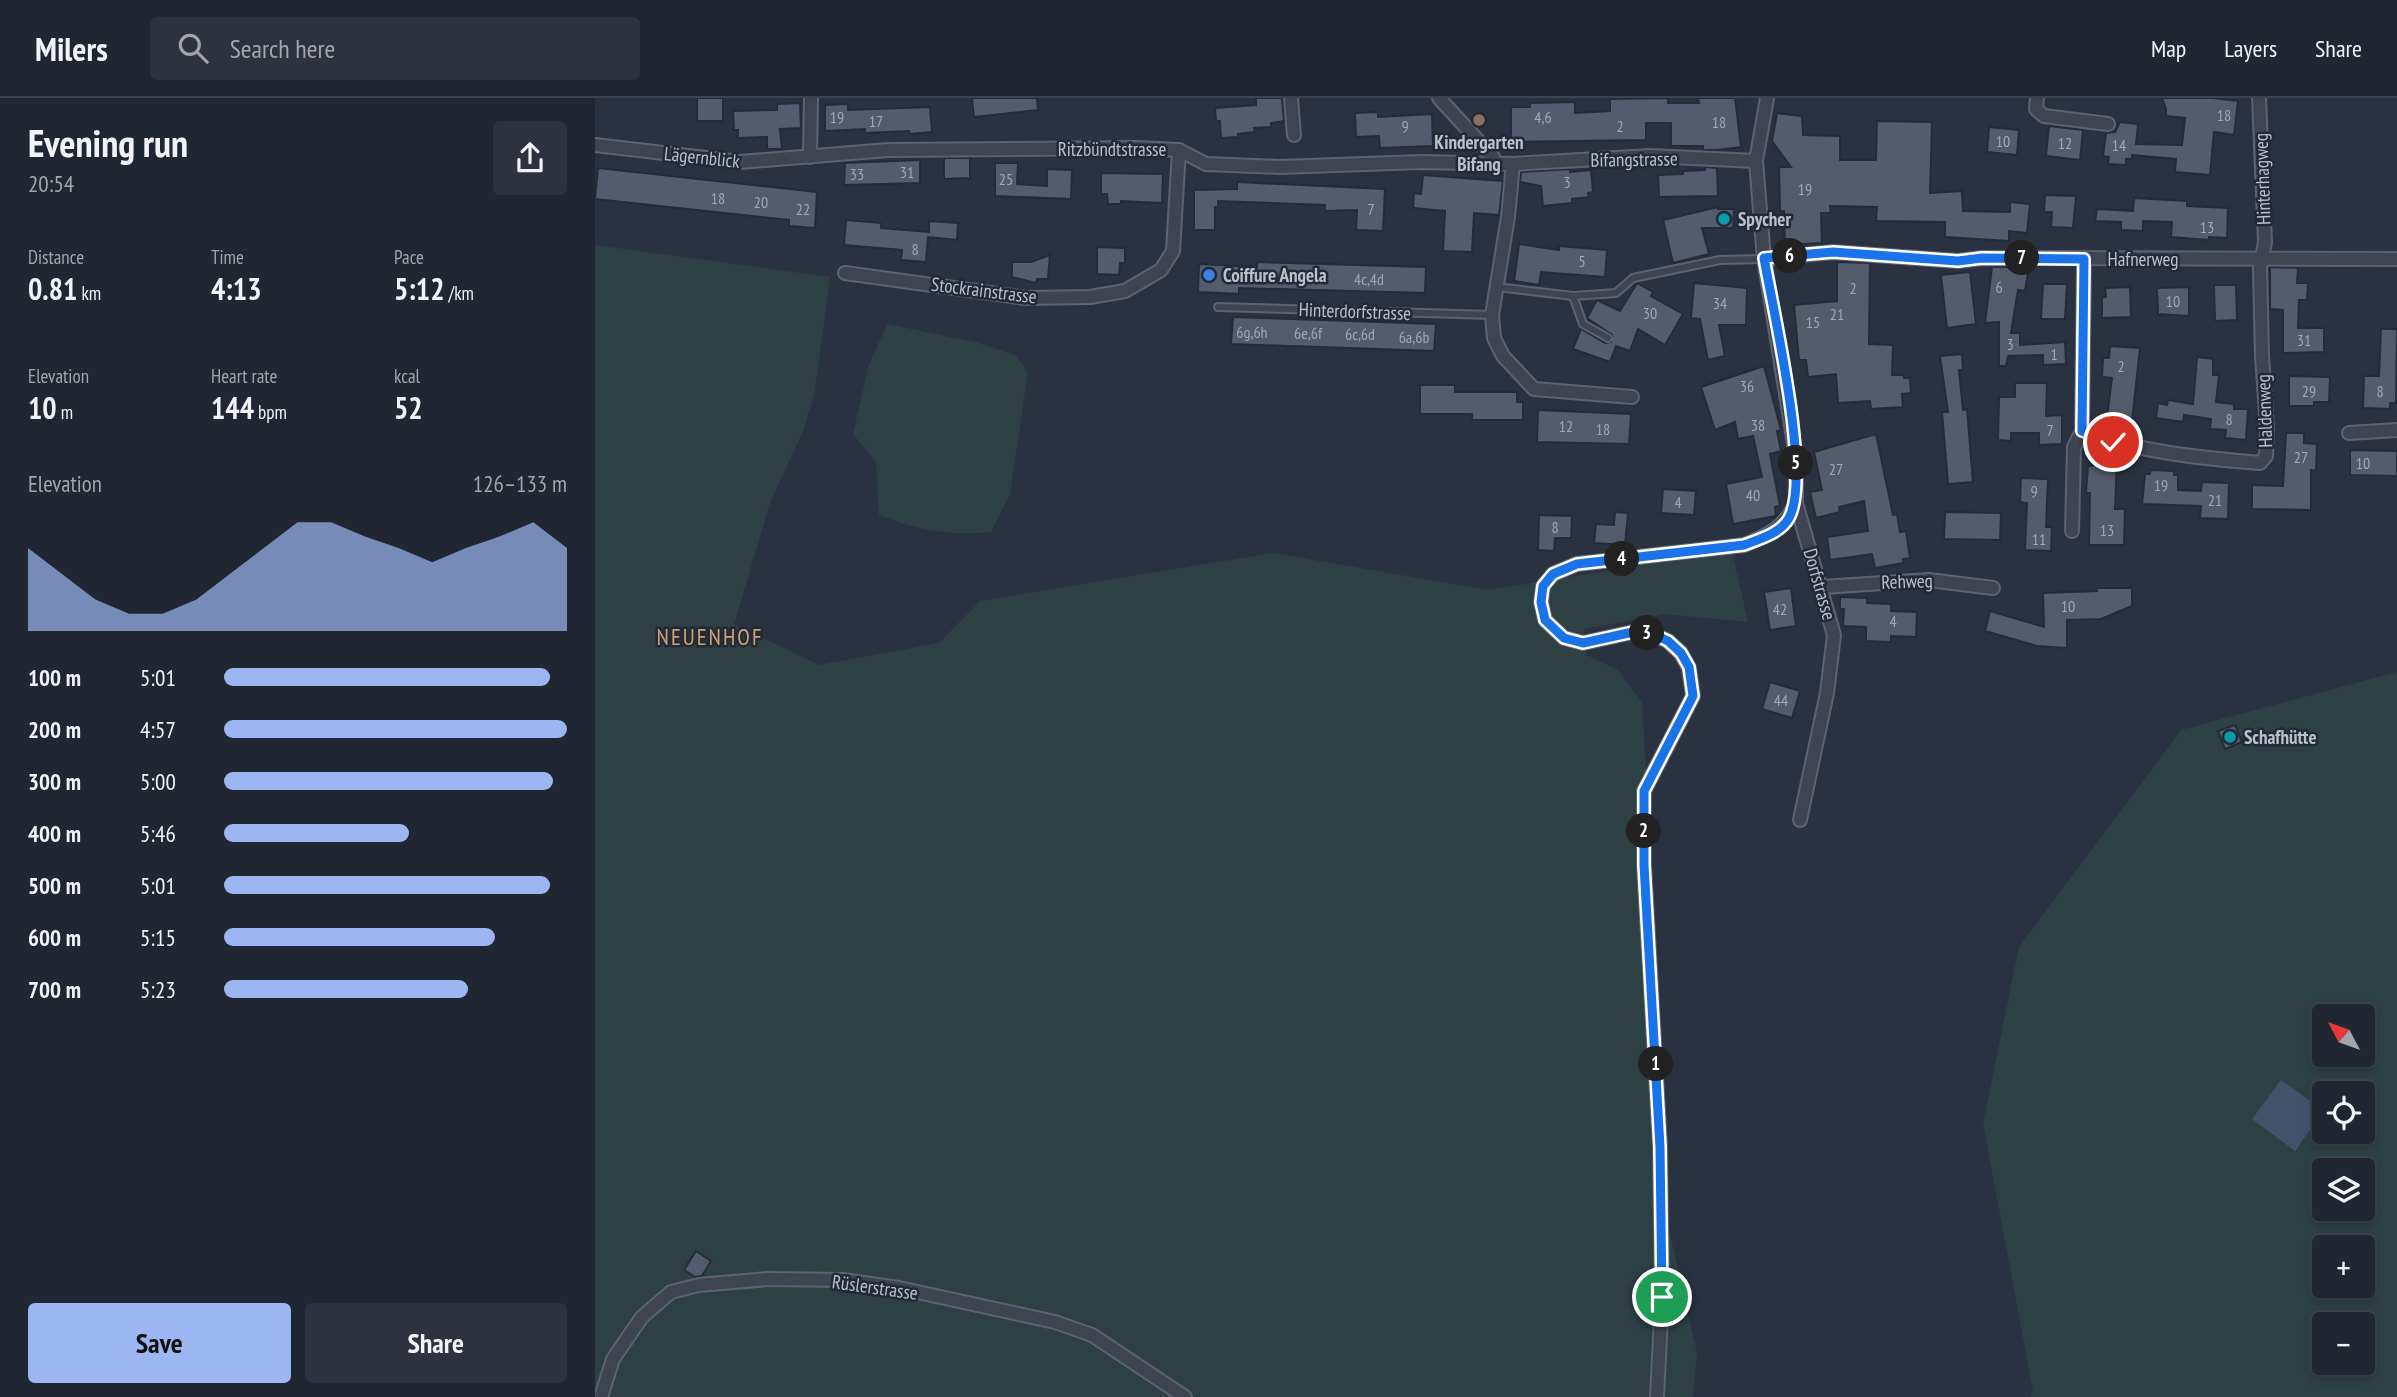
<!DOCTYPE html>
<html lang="en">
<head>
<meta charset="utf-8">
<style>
	:root { --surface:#202632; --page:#2d323e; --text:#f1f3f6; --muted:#a2a5ac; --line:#3d434d; --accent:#9bb6f0 }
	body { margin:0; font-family:"PT Sans Narrow",sans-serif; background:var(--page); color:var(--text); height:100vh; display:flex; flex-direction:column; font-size:26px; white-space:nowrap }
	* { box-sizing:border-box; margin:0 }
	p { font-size:23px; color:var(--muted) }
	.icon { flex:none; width:38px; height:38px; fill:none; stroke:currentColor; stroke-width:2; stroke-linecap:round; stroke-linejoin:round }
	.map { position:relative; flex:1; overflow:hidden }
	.details { display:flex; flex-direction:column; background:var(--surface); width:595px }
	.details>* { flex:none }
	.needle { width:46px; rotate:311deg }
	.fabs { position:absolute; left:1717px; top:906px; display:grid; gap:14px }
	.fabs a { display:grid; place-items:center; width:63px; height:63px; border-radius:7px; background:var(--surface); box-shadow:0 4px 10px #0003,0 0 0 2px var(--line); font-size:35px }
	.pin { position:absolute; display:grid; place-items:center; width:60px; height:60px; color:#fff; margin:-30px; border:4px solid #fff; border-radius:50%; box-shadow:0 2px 7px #0007 }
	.km { position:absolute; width:35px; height:35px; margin:-18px; border-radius:50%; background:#222; color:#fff; font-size:19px; line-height:35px; text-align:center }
	.round { display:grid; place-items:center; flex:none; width:74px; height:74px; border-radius:7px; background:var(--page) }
	.overview { display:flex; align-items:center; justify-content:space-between; height:119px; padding:0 28px }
	h1 { font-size:38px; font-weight:600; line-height:52px }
	.metrics { display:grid; grid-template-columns:repeat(3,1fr); gap:10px; height:119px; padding:7px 28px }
	.metrics div { display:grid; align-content:center }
	.metrics b { font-size:30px; font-weight:600 }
	.metrics small { font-size:19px; font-weight:400 }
	.metrics p { font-size:19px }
	.chart { height:196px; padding:14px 28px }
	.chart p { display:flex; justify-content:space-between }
	.chart svg { width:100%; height:126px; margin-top:7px; fill:var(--accent); opacity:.7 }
	.button { display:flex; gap:14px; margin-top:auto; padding:14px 28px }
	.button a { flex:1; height:80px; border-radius:7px; background:var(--accent); color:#111; font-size:28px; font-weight:600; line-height:80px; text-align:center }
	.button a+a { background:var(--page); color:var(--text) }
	ul { padding:0 28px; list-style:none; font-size:23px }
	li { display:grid; grid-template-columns:112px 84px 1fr; align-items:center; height:52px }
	li i { height:18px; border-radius:9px; background:var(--accent) }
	header { display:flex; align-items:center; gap:42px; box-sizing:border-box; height:98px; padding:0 35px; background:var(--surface); border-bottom:2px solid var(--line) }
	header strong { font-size:33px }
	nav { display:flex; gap:38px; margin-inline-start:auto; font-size:24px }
	.search { width:490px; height:63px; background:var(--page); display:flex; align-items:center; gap:18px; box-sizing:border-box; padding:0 24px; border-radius:7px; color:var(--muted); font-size:26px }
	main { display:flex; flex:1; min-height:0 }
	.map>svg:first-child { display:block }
</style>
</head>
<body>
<header>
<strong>Milers</strong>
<div class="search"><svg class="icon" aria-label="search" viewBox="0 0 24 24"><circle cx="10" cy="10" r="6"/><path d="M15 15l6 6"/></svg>Search here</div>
<nav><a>Map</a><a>Layers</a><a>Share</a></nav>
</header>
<main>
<section class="details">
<div class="overview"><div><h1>Evening run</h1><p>20:54</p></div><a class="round"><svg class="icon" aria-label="share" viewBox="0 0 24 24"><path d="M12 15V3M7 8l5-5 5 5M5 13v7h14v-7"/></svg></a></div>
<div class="metrics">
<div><p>Distance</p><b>0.81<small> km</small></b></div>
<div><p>Time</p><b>4:13</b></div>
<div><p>Pace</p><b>5:12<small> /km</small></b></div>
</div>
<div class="metrics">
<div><p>Elevation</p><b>10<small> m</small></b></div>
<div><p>Heart rate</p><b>144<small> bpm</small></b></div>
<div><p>kcal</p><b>52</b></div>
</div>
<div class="chart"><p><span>Elevation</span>126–133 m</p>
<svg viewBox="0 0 160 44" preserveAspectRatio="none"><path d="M0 44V15L10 24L20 33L30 38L40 38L50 33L60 24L70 15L80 6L90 6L100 11L110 15L120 20L130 15L140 11L150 6L160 15V44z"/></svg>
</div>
<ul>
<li><b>100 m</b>5:01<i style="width:95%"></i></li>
<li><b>200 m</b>4:57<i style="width:100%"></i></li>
<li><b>300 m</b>5:00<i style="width:96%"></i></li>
<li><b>400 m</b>5:46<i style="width:54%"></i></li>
<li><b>500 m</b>5:01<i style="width:95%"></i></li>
<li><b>600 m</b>5:15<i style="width:79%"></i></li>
<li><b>700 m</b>5:23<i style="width:71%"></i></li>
</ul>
<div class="button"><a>Save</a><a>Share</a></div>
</section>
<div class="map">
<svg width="1802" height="1299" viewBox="0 0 1802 1299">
	<rect width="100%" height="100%" fill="#2a3242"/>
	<!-- green -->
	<g fill="#2d4044" fill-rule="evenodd">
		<path d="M0 147 235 179 220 292 209 331 175 405 139 526 224 567 344 545 385 503 678 455 893 492 1137 453 1153 524 1070 516 989 531 992 557 1023 572 1047 605 1057 769 1065 1049 1058 1061 1102 1255 1098 1299H0Z"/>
		<path d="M292 226 380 244 420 257 433 274 415 396 396 434C353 438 323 432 284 417L281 364 258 336 273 269Z"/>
		<path d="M1802 574V1299H1435L1438 1293 1388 1025 1424 849 1586 632ZM1729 919H1768V957H1729ZM1729 996H1768V1034H1729ZM1729 1073H1768V1111H1729ZM1729 1150H1768V1188H1729ZM1729 1227H1768V1265H1729Z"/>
	</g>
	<!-- water -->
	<path fill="#43516b" d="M1686 982 1729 1013 1700 1053 1657 1021Z"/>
	<!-- building -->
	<g fill="#535b6c" stroke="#242b39" stroke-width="2">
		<rect x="102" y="0" width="26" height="23"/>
		<path d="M377 0H442L443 12 379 19Z"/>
		<path d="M661 0H687L689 23 676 25V29L659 30 660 34 643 36V39L626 40 625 23H621L620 10 661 7Z"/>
		<path d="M1073 0V5H1104L1103 0H1140L1146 49 1122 52H1108V48H1076V25H1051V42L916 44V9H935V5L980 4V15L1015 13V1Z"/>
		<path d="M1567 0H1618L1643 3 1639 37 1619 34 1615 77 1580 74 1581 61 1537 57V61H1531V67L1513 66 1514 59 1508 58 1511 35 1520 34 1525 24 1543 26 1541 46 1587 47 1590 20 1571 18V11Z"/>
		<path d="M205 5 206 30 185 31 187 51H172V39L143 40V32H139L138 13 182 12V6Z"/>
		<path d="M253 6V12L335 9 337 34 315 36 314 33 270 35V31L230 33V7Z"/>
		<path d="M783 14V19L837 16 838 48 785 50 784 38 761 39 760 15Z"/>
		<path d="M1182 15 1207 18 1208 37 1245 38V62H1281L1282 23 1337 24 1335 95 1367 93 1368 113 1415 114V104L1435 106 1432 135 1414 133V143L1350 139V124L1281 123 1282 109 1235 108 1236 115H1226L1227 145 1190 147 1189 113H1185L1184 69H1196L1177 43Z"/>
		<path d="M1454 28 1488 32 1485 62 1451 58Z"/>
		<path d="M1394 29 1424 32 1422 57 1392 54Z"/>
		<path d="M349 60H375V80L349 81Z"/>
		<path d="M325 62V85L249 87 250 65Z"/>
		<path d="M400 65H423L422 86 452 88V71L477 72 476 101 400 98Z"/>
		<path d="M1110 69 1122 70 1123 98 1064 99 1063 77 1088 76V73L1110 72Z"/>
		<path d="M3 70 222 94 220 130 194 128V122L0 101Z"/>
		<path d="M975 71V74L996 72 998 94 993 95 994 99 977 101V105L948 108 946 88 925 84 926 74Z"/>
		<path d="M506 75 568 76 567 105 526 103V106H513L512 96H506Z"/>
		<path d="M828 77 908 83 904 117 879 115 877 154 848 153 850 113 818 110 819 95 826 96Z"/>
		<path d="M642 84 790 91 788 133 761 132 762 112 730 113V107L623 103V109H620V132H599V92L642 91Z"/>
		<path d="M1450 97 1481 98 1478 130 1456 129 1457 114H1449Z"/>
		<path d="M1539 100 1592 103V108L1633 110 1632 140 1614 139V142L1576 139 1577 124 1548 123V133L1526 132V124L1500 123 1502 111 1538 113Z"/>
		<path d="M1123 109V111H1139L1138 130H1107L1114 156 1078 165 1068 122Z"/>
		<path d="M251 122 286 125V130L334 134V123L363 125 362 142 333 139 331 164 306 162 307 152 249 147Z"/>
		<path d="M924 146 964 152V148L1012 152 1010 179 946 174 944 187 919 183Z"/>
		<path d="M502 149 530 150V165H525L524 177 502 176Z"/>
		<path d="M455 157 453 181H442L441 185 417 179V164H436Z"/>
		<path d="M662 164 831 169 830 195 644 190V196L603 194 604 166 662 169Z"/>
		<path d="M1242 164 1275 165 1274 246 1298 247 1297 277H1309V280H1315L1316 295 1307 296 1308 309 1276 311 1275 303 1243 305 1241 276 1213 279 1211 262H1204L1199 207 1242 203Z"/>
		<path d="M1397 169H1434L1430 193 1423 192 1416 235H1425V247L1470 244 1471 266 1448 267V257L1413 258 1411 268H1404V224L1390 225Z"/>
		<path d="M1675 169 1703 170 1702 185H1713L1712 202H1704L1703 230H1729V254L1688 255V212L1675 211Z"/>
		<path d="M1375 174 1381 226 1352 230 1346 177Z"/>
		<path d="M1042 185 1058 194 1056 198 1088 216 1070 247 1043 231 1035 253 1021 248 1015 264 978 251 986 231 1010 245 1016 244 1017 237 992 220 1002 202 1025 213Z"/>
		<path d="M1099 185 1152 190 1151 227H1124L1130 258 1113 262 1105 221 1096 220Z"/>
		<path d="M1448 186H1472L1470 221H1446Z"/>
		<path d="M1619 187H1641L1642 222 1620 223Z"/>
		<path d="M1535 189 1536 219 1507 220V200L1511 199 1510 190Z"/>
		<path d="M1594 189V218L1563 216 1562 190Z"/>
		<path d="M638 219 841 226 839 253 636 246Z"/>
		<path d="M1786 231H1802L1801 305H1795V311L1768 310 1769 278H1784Z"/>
		<path d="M1515 248 1545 250 1537 323 1512 320 1517 280 1507 279 1508 260H1514Z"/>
		<path d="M1367 256 1368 272H1364L1368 312 1372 311 1378 384 1353 386 1347 314H1353L1345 258Z"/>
		<path d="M1602 259 1618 261V277H1624L1621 304 1639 306V311H1653L1651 342 1630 340 1631 332 1615 331 1616 321 1589 317 1588 324 1561 320 1563 305 1572 307 1573 302 1598 306Z"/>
		<path d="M1169 268 1186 332 1182 333 1186 353 1175 356 1185 408 1180 409 1181 418 1138 426 1131 386 1167 379 1158 338 1143 341 1140 324 1120 332 1106 289Z"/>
		<path d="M1694 278 1735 279 1734 304H1719V308H1694Z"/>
		<path d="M1420 285H1452L1451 318 1467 317V346L1444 347V335H1416V343L1403 342 1404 299H1420Z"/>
		<path d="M825 287H860V294H922V304H928V322H877V316H825Z"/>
		<path d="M943 312 1036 316 1034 346 942 344Z"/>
		<path d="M1691 335H1709V345L1722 346 1721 373 1716 372V412L1657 411V387L1688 388Z"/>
		<path d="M1281 336 1298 417 1302 416 1305 434 1311 433 1315 460 1308 461 1309 465 1280 470 1277 456 1235 462 1232 439 1273 433 1269 403 1244 409 1245 414 1221 420 1215 394 1227 392 1219 354Z"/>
		<path d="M1755 352 1802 353V378L1755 377Z"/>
		<path d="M1497 360 1522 361 1520 411H1530L1529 447H1494L1495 395H1491L1493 368H1497Z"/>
		<path d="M1555 372 1579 373V377H1583V392L1606 393 1607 384 1634 385 1633 421 1605 420 1606 408 1547 406 1550 376H1555Z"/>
		<path d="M1426 380 1453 381 1451 429H1457L1456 453 1430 452 1432 405 1425 404Z"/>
		<path d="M1068 391 1101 393 1099 417 1066 415Z"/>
		<path d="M1020 414 1033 415 1030 447 999 445 1001 426 1019 427Z"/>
		<path d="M1350 414 1406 415 1405 442 1349 441Z"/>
		<path d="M944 417 977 418 976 440H960L959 453 943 452Z"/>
		<path d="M1196 490 1201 528 1175 532 1169 494Z"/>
		<path d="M1501 490H1537V508L1506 521 1472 522V550L1442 548 1390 533 1395 513 1449 529 1448 495 1502 493Z"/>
		<path d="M1245 499 1272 500V505L1296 506V513L1322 514 1321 539 1296 538V544L1271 543V529L1248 528 1249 511H1245Z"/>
		<path d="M1175 584 1205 593 1197 620 1167 611Z"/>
		<path d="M1640 627 1647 644 1630 651 1623 633Z"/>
		<path d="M101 1153 116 1163 107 1178 100 1179 89 1172Z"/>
	</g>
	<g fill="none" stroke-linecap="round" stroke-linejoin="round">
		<!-- lane casing -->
		<g stroke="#5c626f" stroke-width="10">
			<g id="lane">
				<path d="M902 189 978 198 1021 195 1038 180 1125 162 1168 161"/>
				<path d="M978 198 988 226 1013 240"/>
				<path d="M623 209 897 217"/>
			</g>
		</g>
		<!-- street casing -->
		<g stroke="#5c626f" stroke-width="16">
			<g id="street">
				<path d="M696 0 699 37"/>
				<path d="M844 0 898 59 899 66"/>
				<path d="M1172 0 1161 63 1169 161 1201 358V405L1239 537 1232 595 1205 722"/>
				<path d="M1442 0 1441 11 1449 18 1513 26"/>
				<path d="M0 47 145 64 293 52 541 50 584 52 611 66 685 69 826 64 918 66 1055 58 1161 63"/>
				<path d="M215 59 216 0"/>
				<path d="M918 66 913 119 897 217 899 240 908 258 939 291 1037 299"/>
				<path d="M1169 161 1238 154 1363 163 1387 160 1802 161"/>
				<path d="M1489 161 1487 333C1544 354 1604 360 1665 365L1671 358 1672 330 1667 258 1665 170 1670 144 1664 0"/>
				<path d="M250 175 431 200 495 199 530 193 566 172 578 153 584 52"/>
				<path d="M1754 335 1802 332"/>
				<path d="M1477 433 1479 349 1487 333"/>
				<path d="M1227 489 1334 482 1398 490"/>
				<path d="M6 1299 18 1261 47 1219 76 1194 104 1187 173 1181 248 1182 304 1190 460 1224 497 1237 590 1299"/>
				<path d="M1062 1299 1067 1199 1065 1049 1049 767V693L1098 598 1094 570 1086 555 1073 543 1056 535 1038 534 988 545 969 540 950 522 946 504 948 488 958 476 982 466 1149 447C1174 437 1190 429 1201 405"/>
			</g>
		</g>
		<!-- lane -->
		<use href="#lane" stroke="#3e4551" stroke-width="6"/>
		<!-- street -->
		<use href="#street" stroke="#3e4551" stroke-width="12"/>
	</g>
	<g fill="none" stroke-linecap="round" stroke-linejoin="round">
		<!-- route casing -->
		<g stroke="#fff" stroke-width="14">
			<path id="route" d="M1067 1199 1065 1049 1049 767V693L1098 598 1094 569 1086 555 1073 543 1056 535 1038 534 988 545 969 540 950 522 946 504 948 488 958 476 982 466 1149 447C1165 441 1186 435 1194 420 1217 379 1178 212 1169 160L1238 154 1363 163 1387 160 1489 161 1487 333 1518 344"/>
		</g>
		<!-- route -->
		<use href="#route" stroke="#1a73e8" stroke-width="9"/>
	</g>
	<!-- markers -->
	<circle fill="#8d6e63" stroke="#222937" stroke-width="2.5" cx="884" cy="22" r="7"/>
	<g fill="#0f9aa8" stroke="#222937" stroke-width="2.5">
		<circle cx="1129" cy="121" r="7"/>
		<circle cx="1635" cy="639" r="7"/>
	</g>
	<circle fill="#3f7fe0" stroke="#222937" stroke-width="2.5" cx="614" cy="177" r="7"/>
	<g text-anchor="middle" stroke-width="5" stroke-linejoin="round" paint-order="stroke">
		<!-- number labels -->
		<g font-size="16" fill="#a1a7b3">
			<text x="1629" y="23">18</text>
			<text x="242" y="25">19</text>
			<text x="948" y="25">4,6</text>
			<text x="281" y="29">17</text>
			<text x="1124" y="30">18</text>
			<text x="810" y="34">9</text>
			<text x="1025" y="34">2</text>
			<text x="1408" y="49">10</text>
			<text x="1470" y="51">12</text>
			<text x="1524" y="53">14</text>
			<text x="312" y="80">31</text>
			<text x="262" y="82">33</text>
			<text x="411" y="87">25</text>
			<text x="972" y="90">3</text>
			<text x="1210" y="97">19</text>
			<text x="123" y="106">18</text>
			<text x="166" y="110">20</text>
			<text x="208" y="117">22</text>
			<text x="776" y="117">7</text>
			<text x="1612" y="135">13</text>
			<text x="320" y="157">8</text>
			<text x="987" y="169">5</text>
			<text x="774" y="187">4c,4d</text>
			<text x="1404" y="195">6</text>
			<text x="1258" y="196">2</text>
			<text x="1578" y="209">10</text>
			<text x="1125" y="211">34</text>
			<text x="1055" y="221">30</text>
			<text x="1242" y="222">21</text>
			<text x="1218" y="230">15</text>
			<text x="657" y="240">6g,6h</text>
			<text x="713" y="241">6e,6f</text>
			<text x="765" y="242">6c,6d</text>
			<text x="819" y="245">6a,6b</text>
			<text x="1709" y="248">31</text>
			<text x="1415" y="252">3</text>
			<text x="1459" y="262">1</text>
			<text x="1526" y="274">2</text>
			<text x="1152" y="294">36</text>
			<text x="1714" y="299">29</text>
			<text x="1785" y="299">8</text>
			<text x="1634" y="327">8</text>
			<text x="1163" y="333">38</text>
			<text x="971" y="334">12</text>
			<text x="1008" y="337">18</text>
			<text x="1455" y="338">7</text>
			<text x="1706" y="365">27</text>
			<text x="1768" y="371">10</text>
			<text x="1241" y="377">27</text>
			<text x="1566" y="393">19</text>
			<text x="1439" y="399">9</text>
			<text x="1158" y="403">40</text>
			<text x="1620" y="408">21</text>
			<text x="1083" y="410">4</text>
			<text x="960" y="435">8</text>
			<text x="1512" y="438">13</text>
			<text x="1444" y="447">11</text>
			<text x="1473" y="514">10</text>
			<text x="1185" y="517">42</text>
			<text x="1298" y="529">4</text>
			<text x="1186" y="608">44</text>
		</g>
		<!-- poi labels -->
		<g font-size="19" font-weight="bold" fill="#bbc0cb" stroke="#222937" text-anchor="start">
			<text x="884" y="51" text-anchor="middle">Kindergarten<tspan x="884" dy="22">Bifang</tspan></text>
			<text x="1143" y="128">Spycher</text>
			<text x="628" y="184">Coiffure Angela</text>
			<text x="1649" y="646">Schafhütte</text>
		</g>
		<!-- street labels -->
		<g font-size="19" fill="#bbc0cb" stroke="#222937">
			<text x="517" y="58">Ritzbündtstrasse</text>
			<text transform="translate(107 59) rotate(6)" y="7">Lägernblick</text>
			<text transform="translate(1039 61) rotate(-1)" y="7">Bifangstrasse</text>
			<text transform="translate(1667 81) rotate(-92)" y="7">Hinterhagweg</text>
			<text x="1548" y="168">Hafnerweg</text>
			<text transform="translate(389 192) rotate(7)" y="7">Stockrainstrasse</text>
			<text transform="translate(760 213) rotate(2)" y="7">Hinterdorfstrasse</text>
			<text transform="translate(1669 313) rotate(-92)" y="7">Haldenweg</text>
			<text transform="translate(1312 483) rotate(-2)" y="7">Rehweg</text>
			<text transform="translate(1225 486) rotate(74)" y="7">Dorfstrasse</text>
			<text transform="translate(280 1189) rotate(8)" y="7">Rüslerstrasse</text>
		</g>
		<!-- quarter labels -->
		<g font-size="23" letter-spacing="2" fill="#cea173" stroke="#222937">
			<text x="115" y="547">NEUENHOF</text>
		</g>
	</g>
</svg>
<div class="fabs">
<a><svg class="needle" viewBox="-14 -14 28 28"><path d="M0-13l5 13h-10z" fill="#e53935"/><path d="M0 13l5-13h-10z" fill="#a2a5ac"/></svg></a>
<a><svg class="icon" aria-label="locate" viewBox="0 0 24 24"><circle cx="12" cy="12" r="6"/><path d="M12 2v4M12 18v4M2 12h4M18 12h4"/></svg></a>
<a><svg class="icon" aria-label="layers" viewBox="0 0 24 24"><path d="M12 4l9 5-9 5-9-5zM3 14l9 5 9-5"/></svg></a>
<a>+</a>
<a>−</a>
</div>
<div class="pin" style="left:1067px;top:1199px;background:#1e9e55"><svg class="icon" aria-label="arrive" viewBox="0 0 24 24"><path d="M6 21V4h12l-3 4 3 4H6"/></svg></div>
<div class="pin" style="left:1518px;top:344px;background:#d93025"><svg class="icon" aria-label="check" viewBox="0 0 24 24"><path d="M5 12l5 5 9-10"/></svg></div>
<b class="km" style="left:1061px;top:966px">1</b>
<b class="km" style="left:1049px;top:733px">2</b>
<b class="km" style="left:1052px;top:535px">3</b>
<b class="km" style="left:1027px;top:461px">4</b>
<b class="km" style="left:1201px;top:365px">5</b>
<b class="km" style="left:1195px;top:158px">6</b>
<b class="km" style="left:1427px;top:160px">7</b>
</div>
</main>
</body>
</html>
